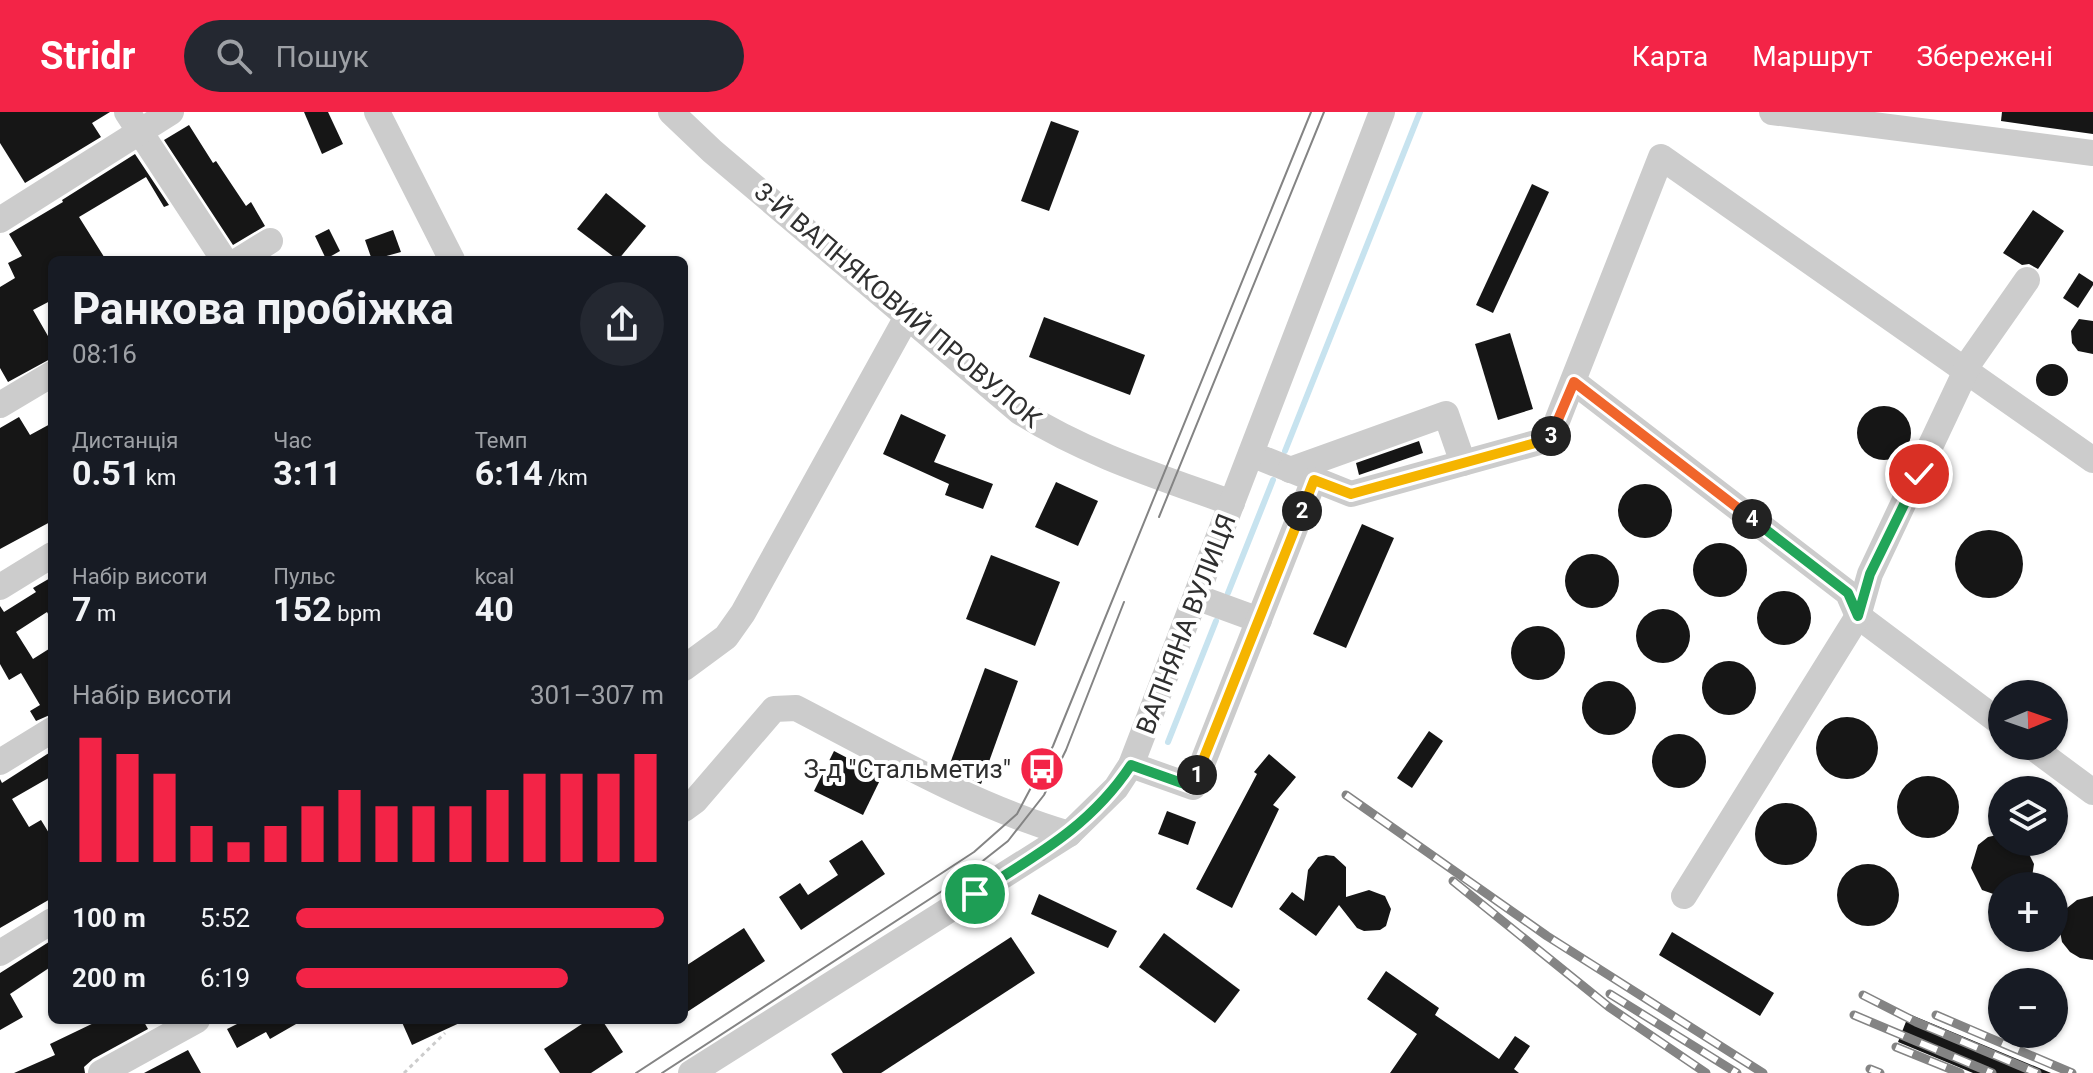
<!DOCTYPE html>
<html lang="uk">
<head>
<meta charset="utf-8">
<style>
	:root { --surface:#171b24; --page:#242831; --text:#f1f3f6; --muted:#9ea1a6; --accent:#f32447 }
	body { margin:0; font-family:Roboto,sans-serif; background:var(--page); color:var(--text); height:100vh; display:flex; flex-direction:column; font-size:30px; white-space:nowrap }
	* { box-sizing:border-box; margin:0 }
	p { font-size:26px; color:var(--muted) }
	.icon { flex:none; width:44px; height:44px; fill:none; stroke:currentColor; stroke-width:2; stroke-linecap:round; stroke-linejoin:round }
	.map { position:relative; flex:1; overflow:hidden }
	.drawer { position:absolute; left:48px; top:144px; width:640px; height:768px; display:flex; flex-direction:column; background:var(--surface); border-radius:12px; box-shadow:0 2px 6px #0004 }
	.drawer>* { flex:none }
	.needle { width:52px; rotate:88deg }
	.controls { position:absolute; left:1988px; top:568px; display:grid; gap:16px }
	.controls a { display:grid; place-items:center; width:80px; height:80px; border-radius:50%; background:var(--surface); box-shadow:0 2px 6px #0004; font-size:40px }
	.pin { position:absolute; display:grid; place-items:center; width:68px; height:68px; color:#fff; margin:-34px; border:4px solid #fff; border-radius:50%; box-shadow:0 2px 8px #0007 }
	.km { position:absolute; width:40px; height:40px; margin:-20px; border-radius:50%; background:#222; color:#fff; font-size:22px; line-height:40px; text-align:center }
	.round { display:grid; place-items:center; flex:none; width:84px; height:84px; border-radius:42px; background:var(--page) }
	.overview { display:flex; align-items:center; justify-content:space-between; height:136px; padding:0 24px }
	h1 { font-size:44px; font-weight:700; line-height:60px }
	.figures { display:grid; grid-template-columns:repeat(3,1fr); gap:12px; height:136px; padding:8px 24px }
	.figures div { display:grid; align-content:center }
	.figures b { font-size:34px; font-weight:700 }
	.figures small { font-size:22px; font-weight:400 }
	.figures p { font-size:22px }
	.chart { height:224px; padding:16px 24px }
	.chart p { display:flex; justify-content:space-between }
	.chart svg { width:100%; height:144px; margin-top:8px; stroke:var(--accent); stroke-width:6 }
	ul { padding:0 24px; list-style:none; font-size:26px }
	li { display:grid; grid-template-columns:128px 96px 1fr; align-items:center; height:60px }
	li i { height:20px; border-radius:10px; background:var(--accent) }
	header { display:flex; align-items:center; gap:48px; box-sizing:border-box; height:112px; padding:0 40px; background:var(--accent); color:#fff }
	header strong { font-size:38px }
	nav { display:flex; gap:44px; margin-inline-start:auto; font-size:28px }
	.search { width:560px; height:72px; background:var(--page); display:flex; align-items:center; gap:20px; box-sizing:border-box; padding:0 28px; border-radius:44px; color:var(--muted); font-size:30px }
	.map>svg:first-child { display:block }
</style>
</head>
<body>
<header>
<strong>Stridr</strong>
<div class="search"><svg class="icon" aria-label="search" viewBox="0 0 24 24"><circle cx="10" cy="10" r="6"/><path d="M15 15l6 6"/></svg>Пошук</div>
<nav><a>Карта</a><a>Маршрут</a><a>Збережені</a></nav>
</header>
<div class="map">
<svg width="2093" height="961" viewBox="0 0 2093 961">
	<rect width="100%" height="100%" fill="#fff"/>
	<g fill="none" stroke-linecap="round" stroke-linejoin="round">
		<!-- stream -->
		<g stroke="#c7e3ef" stroke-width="6">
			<path d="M1285 339 1420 0"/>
			<path d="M1228 481 1273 368"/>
			<path d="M1168 630 1216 509"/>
		</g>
	</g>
	<!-- building -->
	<g fill="#161616">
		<path d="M0 0H110L92 11 101 25 25 71 0 31Z"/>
		<path d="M304 0H328L343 32 322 42Z"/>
		<path d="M2002 0H2093V22L2001 9Z"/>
		<path d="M1051 9 1079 19 1049 99 1021 89Z"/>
		<path d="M189 13 213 51 216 49 246 94 251 90 265 114 233 133 164 28Z"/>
		<path d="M135 42 169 93 164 95 146 65 79 105 106 148H52V188L33 198 52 231V246L8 270 0 256V175L15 166 8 151 22 144 9 122 63 90 62 88Z"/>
		<path d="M1532 72 1549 80 1493 201 1476 193Z"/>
		<path d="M606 81 646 114 618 148 577 117Z"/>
		<path d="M2033 98 2064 119 2038 157 2029 152 2022 153 2003 141Z"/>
		<path d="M329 117 340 139 326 147 315 124Z"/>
		<path d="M393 118 401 140 372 148 365 128Z"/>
		<path d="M2079 161 2093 170V173L2078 196 2063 186Z"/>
		<path d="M1044 205 1145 243 1130 283 1029 245Z"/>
		<path d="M2079 207 2093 209V242L2078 239 2072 231 2071 219Z"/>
		<path d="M1510 221 1533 297 1498 308 1475 232Z"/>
		<circle cx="2052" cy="268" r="16"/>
		<circle cx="1884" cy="321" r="27"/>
		<path d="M901 302 946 323 934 350 993 372 983 397 945 383 949 372 883 342Z"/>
		<path d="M19 305 30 323 52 311V409L0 437V316Z"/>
		<path d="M1419 329 1423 341 1359 363 1356 351Z"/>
		<path d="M1056 370 1098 389 1078 434 1035 415Z"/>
		<circle cx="1645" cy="399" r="27"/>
		<path d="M1362 412 1394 426 1346 536 1313 522Z"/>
		<circle cx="1989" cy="452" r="34"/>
		<circle cx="1720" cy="458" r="27"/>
		<circle cx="1592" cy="469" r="27"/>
		<path d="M991 443 1060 470 1035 534 966 507Z"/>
		<path d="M52 465V509L47 500 16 520 33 547 52 535V602L36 609 30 599 40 593 21 561 9 568 0 552V494L4 500 36 480 33 476Z"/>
		<circle cx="1784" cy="506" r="27"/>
		<circle cx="1663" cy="524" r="27"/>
		<circle cx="1538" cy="541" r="27"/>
		<circle cx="1729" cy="576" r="27"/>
		<path d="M985 556 1018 569 981 672 948 657Z"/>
		<circle cx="1609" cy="596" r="27"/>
		<circle cx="1847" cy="636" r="31"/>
		<path d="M1429 619 1443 629 1412 676 1397 666Z"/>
		<circle cx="1679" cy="649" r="27"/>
		<path d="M52 639V664L12 687 29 715 41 708 52 726V786L0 816V667L2 671Z"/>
		<path d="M834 639 882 664 863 703 814 679Z"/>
		<path d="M1269 642 1296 665 1273 693 1279 697 1232 796 1196 777 1257 662 1254 660Z"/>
		<circle cx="1928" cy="695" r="31"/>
		<circle cx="1786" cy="722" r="31"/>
		<path d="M1167 699 1196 710 1188 733 1158 722Z"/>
		<path d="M2002 722V730H2023L2034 752 2032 765 2027 774H2002V785L1982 778 1971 756 1978 733 1988 725Z"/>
		<path d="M862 728 885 762 801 818 779 785 800 771 808 783 838 763 829 749Z"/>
		<path d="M1326 743 1334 744 1346 755V785L1369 778 1385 784 1391 797 1386 814 1380 818 1364 819 1357 816 1339 793 1316 824 1279 797 1292 780 1304 789 1308 758 1318 745Z"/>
		<circle cx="1868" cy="783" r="31"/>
		<path d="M1039 782 1117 819 1108 836 1031 802Z"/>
		<path d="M2093 784V848L2080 846 2070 840 2062 830 2060 819 2061 806 2067 796 2077 788Z"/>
		<path d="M744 816 765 849 684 902V855Z"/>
		<path d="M1672 820 1774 881 1760 904 1659 843Z"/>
		<path d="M1164 821 1240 878 1215 911 1139 855Z"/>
		<path d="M1011 825 1035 861 881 961H843L831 942Z"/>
		<path d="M52 828V854L10 882 23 905 0 918V861Z"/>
		<path d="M1386 859 1439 896 1435 903 1499 947 1515 924 1530 934 1514 957 1519 961H1390L1417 922 1367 887Z"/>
		<path d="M1909 902 2051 961H1973L1898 930Z"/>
		<path d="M100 908H143L148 917 93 947 84 955 85 961H14L55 943 50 932Z"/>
		<path d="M245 908H303L270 927 266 920 237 936 227 917Z"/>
		<path d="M401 908H466L412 933Z"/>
		<path d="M588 908H602L623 940 591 961H560L544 937Z"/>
		<path d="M188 938 201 961H144Z"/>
	</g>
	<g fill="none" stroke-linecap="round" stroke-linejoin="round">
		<!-- path -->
		<path stroke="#ccc" stroke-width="3" stroke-dasharray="4 4" stroke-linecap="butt" d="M404 961 445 921"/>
		<!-- minor -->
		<g stroke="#ccc" stroke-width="26">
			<path d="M127 0 224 148"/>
			<path d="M377 0 452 148"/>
			<path d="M671 0 712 39 1020 300C1086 342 1160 365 1232 391"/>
			<path d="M1772 0 2093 41"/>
			<path d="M0 108 171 0"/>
			<path d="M239 148 270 129"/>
			<path d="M1574 270 1848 481 1858 504 2002 612"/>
			<path d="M0 293 52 262"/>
			<path d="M1251 342 1351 382 1550 327 1661 45 2093 348"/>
			<path d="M1290 358 1446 302 1463 351"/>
			<path d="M0 475 52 443"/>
			<path d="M1196 485 1259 508"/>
			<path d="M684 556 726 525 743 501 908 203"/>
			<path d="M2031 634 2093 680"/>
			<path d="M0 650 52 618"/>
			<path d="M1131 653 1193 675 1314 368"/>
			<path d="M684 697 695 689 774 597 796 596C885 642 973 694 1069 722"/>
			<path d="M1684 784 1858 504 1870 462 1971 248 2027 168"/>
			<path d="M0 841 52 809"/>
			<path d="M101 961 197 908"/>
			<path d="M691 961 1069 722 1116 676 1131 653 1382 0"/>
		</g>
		<!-- tram -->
		<g stroke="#848484" stroke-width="2">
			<path d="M1159 405 1324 0"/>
			<path d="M636 961 974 740 1017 702 1053 634 1311 0"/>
			<path d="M662 961 956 770 1008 729 1044 683 1066 638 1124 490"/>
		</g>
		<!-- rail casing -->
		<g stroke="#848484" stroke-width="9">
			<g id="rail">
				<path d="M1346 683 1547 824 1763 961"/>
				<path d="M1453 769 1609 895 1706 961"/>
				<path d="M1610 882 1737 961"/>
				<path d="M1863 883 1916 910 2037 961"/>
				<path d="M1854 903 1992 961"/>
				<path d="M1936 903 2072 961"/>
				<path d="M1896 935 1960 961"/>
				<path d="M1870 957 1880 961"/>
			</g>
		</g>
		<!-- rail -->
		<use href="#rail" stroke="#fff" stroke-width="6" stroke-dasharray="18" stroke-linecap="butt"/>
	</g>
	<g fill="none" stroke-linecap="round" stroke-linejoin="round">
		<!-- split-1 casing -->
		<g stroke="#fff" stroke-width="16">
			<path id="split-1" d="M975 782C1035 744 1090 715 1131 653L1193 675 1197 663"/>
		</g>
		<!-- split-2 casing -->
		<g stroke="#fff" stroke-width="16">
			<path id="split-2" d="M1197 663 1302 399"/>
		</g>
		<!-- split-3 casing -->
		<g stroke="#fff" stroke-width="16">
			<path id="split-3" d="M1302 399 1314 368 1351 382 1550 327 1551 324"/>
		</g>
		<!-- split-4 casing -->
		<g stroke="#fff" stroke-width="16">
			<path id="split-4" d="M1551 324 1574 270 1752 407"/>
		</g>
		<!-- split-5 casing -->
		<g stroke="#fff" stroke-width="16">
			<path id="split-5" d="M1752 407 1848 481 1858 504 1870 462 1919 362"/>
		</g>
		<!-- split-1 -->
		<use href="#split-1" stroke="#22a559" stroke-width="10"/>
		<!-- split-2 -->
		<use href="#split-2" stroke="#f5b400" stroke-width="10"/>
		<!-- split-3 -->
		<use href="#split-3" stroke="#f5b400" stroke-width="10"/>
		<!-- split-4 -->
		<use href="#split-4" stroke="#f0652b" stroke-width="10"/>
		<!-- split-5 -->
		<use href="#split-5" stroke="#22a559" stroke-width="10"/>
	</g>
	<!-- icons -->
	<defs>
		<g id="bus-disc" transform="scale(2.3)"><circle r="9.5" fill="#f32447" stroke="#fff"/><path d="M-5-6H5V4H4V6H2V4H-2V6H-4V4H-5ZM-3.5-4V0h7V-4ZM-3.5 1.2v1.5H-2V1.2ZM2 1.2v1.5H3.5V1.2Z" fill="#fff"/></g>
	</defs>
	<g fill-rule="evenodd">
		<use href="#bus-disc" x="1042" y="657"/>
	</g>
	<g text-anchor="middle" stroke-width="8" stroke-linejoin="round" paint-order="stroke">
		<!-- street labels -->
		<g font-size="26" fill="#2f2f2f" stroke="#fff">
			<text transform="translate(898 193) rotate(40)" y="9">3-Й ВАПНЯКОВИЙ ПРОВУЛОК</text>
			<text transform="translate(1186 512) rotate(-69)" y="9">ВАПНЯНА ВУЛИЦЯ</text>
		</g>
		<!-- poi labels -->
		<g font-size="26" fill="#2f2f2f" stroke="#fff" text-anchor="end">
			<text x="1011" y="666">З-д "Стальметиз"</text>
		</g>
	</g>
</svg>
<div class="controls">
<a><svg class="needle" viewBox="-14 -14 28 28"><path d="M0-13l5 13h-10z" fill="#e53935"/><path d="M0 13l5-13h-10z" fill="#9ea1a6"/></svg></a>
<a><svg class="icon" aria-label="layers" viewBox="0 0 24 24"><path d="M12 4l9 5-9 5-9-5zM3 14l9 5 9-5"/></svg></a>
<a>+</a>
<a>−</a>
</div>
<div class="pin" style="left:975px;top:782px;background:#1e9e55"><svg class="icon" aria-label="arrive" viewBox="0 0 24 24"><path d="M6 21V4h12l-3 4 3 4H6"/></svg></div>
<div class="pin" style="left:1919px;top:362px;background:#d93025"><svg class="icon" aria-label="check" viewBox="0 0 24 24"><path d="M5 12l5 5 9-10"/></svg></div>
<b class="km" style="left:1197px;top:663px">1</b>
<b class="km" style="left:1302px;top:399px">2</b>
<b class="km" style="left:1551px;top:324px">3</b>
<b class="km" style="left:1752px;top:407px">4</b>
<section class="drawer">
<div class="overview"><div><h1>Ранкова пробіжка</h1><p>08:16</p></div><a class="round"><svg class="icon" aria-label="share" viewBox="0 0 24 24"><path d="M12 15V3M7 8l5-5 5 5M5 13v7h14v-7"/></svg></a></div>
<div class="figures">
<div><p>Дистанція</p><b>0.51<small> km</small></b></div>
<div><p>Час</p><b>3:11</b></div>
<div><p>Темп</p><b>6:14<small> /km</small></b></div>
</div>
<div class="figures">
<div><p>Набір висоти</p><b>7<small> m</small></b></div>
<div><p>Пульс</p><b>152<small> bpm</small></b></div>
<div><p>kcal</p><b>40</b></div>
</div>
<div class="chart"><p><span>Набір висоти</span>301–307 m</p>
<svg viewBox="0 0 160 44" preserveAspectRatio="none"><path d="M5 44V6M15 44V11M25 44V17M35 44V33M45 44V38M55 44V33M65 44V27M75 44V22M85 44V27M95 44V27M105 44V27M115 44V22M125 44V17M135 44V17M145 44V17M155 44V11"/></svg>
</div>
<ul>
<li><b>100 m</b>5:52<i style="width:100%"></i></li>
<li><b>200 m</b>6:19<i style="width:74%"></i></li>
</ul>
</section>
</div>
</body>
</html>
